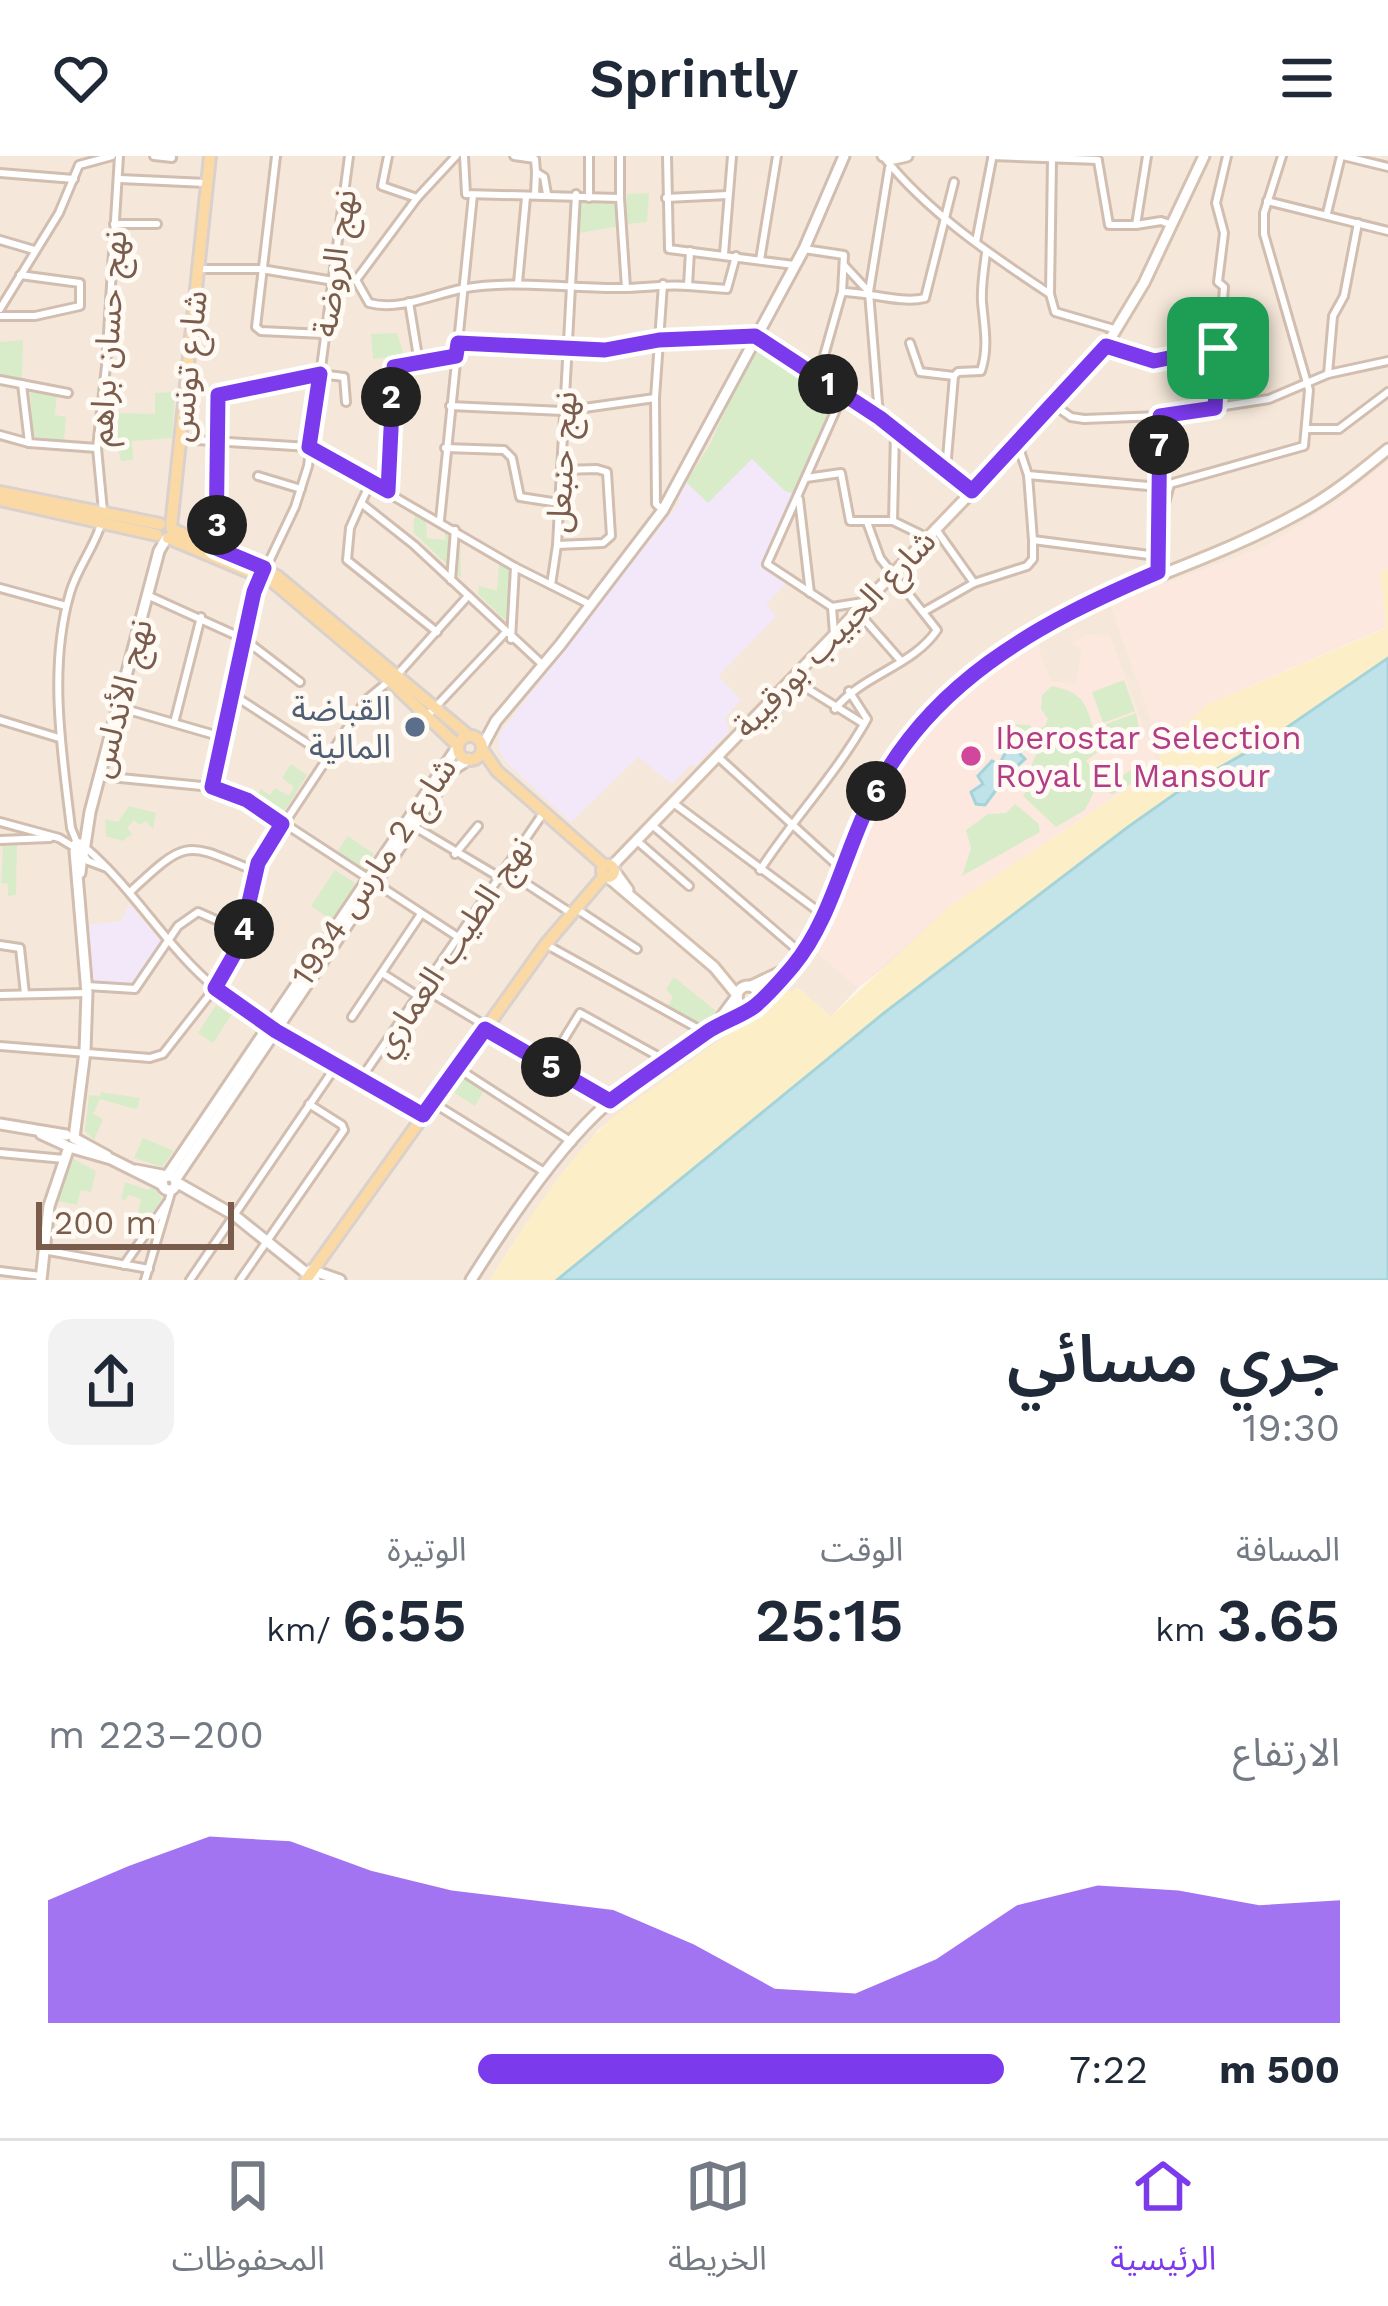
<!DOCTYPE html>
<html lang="ar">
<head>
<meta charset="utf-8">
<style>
	:root { --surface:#fff; --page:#f2f2f3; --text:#1f2937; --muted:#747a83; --line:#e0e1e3; --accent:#7c3aed }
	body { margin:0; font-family:"Work Sans","Noto Sans Arabic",sans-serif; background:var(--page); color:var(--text); direction:rtl; height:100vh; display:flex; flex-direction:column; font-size:45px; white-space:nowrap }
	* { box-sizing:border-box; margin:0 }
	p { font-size:39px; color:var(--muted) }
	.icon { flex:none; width:66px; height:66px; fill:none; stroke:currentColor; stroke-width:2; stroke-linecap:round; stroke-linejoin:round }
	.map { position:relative; height:1124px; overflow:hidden; direction:ltr }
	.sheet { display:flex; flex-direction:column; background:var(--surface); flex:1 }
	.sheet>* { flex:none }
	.scale { position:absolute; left:36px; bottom:30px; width:198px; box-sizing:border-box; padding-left:12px; border:6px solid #7a5c4d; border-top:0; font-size:33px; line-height:42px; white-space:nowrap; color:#7a5c4d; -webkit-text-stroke:9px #fffaf3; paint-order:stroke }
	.pin { position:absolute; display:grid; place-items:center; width:102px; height:102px; color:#fff; margin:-51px; border-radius:24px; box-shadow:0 6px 18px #0006 }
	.km { position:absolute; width:60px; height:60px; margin:-30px; border-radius:50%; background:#222; color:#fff; font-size:33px; line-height:60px; text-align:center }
	.round { display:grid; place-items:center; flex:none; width:126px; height:126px; border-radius:24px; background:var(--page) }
	.headline { display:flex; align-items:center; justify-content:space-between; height:204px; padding:0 48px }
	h1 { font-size:66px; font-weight:600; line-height:90px }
	.figures { display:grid; grid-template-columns:repeat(3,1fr); gap:18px; height:204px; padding:12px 48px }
	.figures div { display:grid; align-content:center }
	.figures b { font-size:60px; font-weight:600 }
	.figures small { font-size:33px; font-weight:400 }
	.figures p { font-size:33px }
	.chart { height:336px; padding:24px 48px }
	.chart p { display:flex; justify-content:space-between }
	.chart svg { width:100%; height:216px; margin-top:12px; fill:var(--accent); opacity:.7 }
	ul { padding:0 48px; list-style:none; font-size:39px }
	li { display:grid; grid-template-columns:192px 144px 1fr; align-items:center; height:90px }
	li i { height:30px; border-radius:15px; background:var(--accent) }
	header { display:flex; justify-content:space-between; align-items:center; height:156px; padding:0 48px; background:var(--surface); font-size:54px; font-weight:600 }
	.tabs { display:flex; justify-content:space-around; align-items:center; height:168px; border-top:3px solid var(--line); background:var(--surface); font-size:33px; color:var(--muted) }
	.tabs a { display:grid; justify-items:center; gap:6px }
	.tabs .selected { color:var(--accent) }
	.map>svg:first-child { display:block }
</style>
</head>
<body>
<header><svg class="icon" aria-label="menu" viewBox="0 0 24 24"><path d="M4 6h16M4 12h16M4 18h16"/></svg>Sprintly<svg class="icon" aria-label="heart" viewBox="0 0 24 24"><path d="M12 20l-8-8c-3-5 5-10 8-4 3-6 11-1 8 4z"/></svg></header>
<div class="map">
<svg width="1388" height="1124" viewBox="0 0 1388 1124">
	<rect width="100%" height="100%" fill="#fdf6ec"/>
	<!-- residential -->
	<path fill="#f5e8da" d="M0 0H1388V413L1380 417 1387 471 1234 535 1159 612 1054 679 858 832 831 861 798 832 599 973 515 1084 490 1124H0Z"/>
	<!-- commercial -->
	<g fill="#fde8e0">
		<path d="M1388 305V413L1380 417 1387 471 1209 548 1160 590 1110 448 1266 390 1339 344Z"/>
		<path d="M1086 479 1110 480 1159 612 950 750 858 832 817 797 876 661 871 656 906 594 949 545 1038 480 1040 497 1051 525 1076 529 1082 494 1072 487Z"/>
	</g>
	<!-- education -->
	<g fill="#f3e8fa">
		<path d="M761 190 837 240 797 339 760 409 787 426 766 448 776 460 718 520 741 544 725 562 729 576 695 610 692 608 672 628 638 601 571 666 504 604 498 591 500 577 679 347 680 337 709 290 754 193Z"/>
		<path d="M129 748 163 787 132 829 98 826 93 824 89 769 121 765Z"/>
	</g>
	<!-- green -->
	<g fill="#d8ecc9">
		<path d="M649 37 647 66 626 68 627 38Z"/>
		<path d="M619 46V70L580 77 579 47Z"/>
		<path d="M397 177 404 199 373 203 371 178Z"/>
		<path d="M23 184 22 223 0 219V186Z"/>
		<path d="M761 190 837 240 797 339 785 335 752 303 708 347 686 326 709 290 754 193Z"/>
		<path d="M30 233 57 238 55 259 66 261 64 285 33 280Z"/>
		<path d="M175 236 172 282 132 285 133 304 121 305 118 292 101 295 102 272 116 274 118 257 155 258V237Z"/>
		<path d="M415 353 426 361 427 382 445 384V369L460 381 461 422 413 376Z"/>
		<path d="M499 406 514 414 510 469 478 438 479 430 497 435Z"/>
		<path d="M1124 524 1135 555 1103 567 1092 536Z"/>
		<path d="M1052 530C1093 538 1087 558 1099 595L1086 605 1107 630 1134 612 1139 623 1112 639 1098 628 1085 654 1056 671 1023 640 1034 624 1032 607 1039 593 1035 585 1014 568 1030 569 1035 575 1045 570 1048 563 1041 553 1042 539Z"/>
		<path d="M1136 557 1141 583 1113 594 1104 569Z"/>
		<path d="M291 608 307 619 282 659 256 641 261 633 270 639 275 632 289 640 294 631 282 622Z"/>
		<path d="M1015 648 1038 667 1040 676 962 720 971 692 966 674 988 658 1006 657Z"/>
		<path d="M129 650 156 657 153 673 146 665 140 669 134 664 127 672 132 678 123 685 106 680 105 663 118 666Z"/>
		<path d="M348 680 374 698 364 714 337 696Z"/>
		<path d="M17 689 16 739 8 740V728L1 727 3 690Z"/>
		<path d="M335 714 356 728 332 764 311 750Z"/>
		<path d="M674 821 716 855 703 871 667 852 673 841 666 833Z"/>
		<path d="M216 849 231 859 213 887 198 877Z"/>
		<path d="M461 918 485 933 475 950 449 933Z"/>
		<path d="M101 936 140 942 138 951 134 953 100 943 93 958 103 963 94 984 85 975 89 939 100 940Z"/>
		<path d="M143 982 174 995 162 1011 134 1002Z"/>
		<path d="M74 1003 96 1015 91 1036 81 1034 77 1049 57 1045 70 1005Z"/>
		<path d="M125 1026 148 1034 153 1031 162 1042 136 1082 132 1081 141 1043 128 1039 126 1044 121 1043Z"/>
	</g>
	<!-- sand -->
	<path fill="#fcefc7" d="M1388 413V502L1273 581 1179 635 1128 671 884 857 557 1124H490C524 1070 568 999 617 958L746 865 761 862 788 834 792 836 798 832 831 861 950 750 1159 612 1160 590 1209 548 1386 472 1380 417Z"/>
	<!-- water -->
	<g fill="#bfe3e8" stroke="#a5d3da" stroke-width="3">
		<path d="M1388 502V1124H557L884 857 1128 671 1179 635 1273 581Z"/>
		<path d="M1014 580 1019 583V597L1025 603 1008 618 985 649 976 648 971 636 983 628 978 620 992 605 999 609Z"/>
	</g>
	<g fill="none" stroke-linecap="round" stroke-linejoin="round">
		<!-- minor casing -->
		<g stroke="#d1beb0" stroke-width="12">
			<g id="minor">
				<path d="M154 0 172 2"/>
				<path d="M276 0 256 171 261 175 324 178"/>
				<path d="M388 0 382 30 417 42"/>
				<path d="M464 0 466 38 620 42 626 132"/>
				<path d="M514 0 535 3 536 16"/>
				<path d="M667 0 669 93 794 109"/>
				<path d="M883 0C927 56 991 99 1050 138L1055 156 1117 174"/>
				<path d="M992 0 1098 4"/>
				<path d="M1147 0 1136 69 1161 65 1172 69"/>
				<path d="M1343 0 1388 11"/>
				<path d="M1098 5 1109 69H1136"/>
				<path d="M0 17 74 23"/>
				<path d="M120 23 206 27"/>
				<path d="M535 39 536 16 544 21 547 38"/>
				<path d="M589 42V0"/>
				<path d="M620 42V0"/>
				<path d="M666 42 728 39"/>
				<path d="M1267 45 1388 75"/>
				<path d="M1327 57 1341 0"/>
				<path d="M114 68H157"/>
				<path d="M0 84 34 94"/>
				<path d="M976 86 992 3"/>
				<path d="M804 93 844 99 842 136 818 221"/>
				<path d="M724 98 732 0"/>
				<path d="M760 104 777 0"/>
				<path d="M844 109 869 136"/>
				<path d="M197 113H261L334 125 356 124 417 42 456 0"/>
				<path d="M356 124 369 147C399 155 432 139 461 133 514 123 569 133 622 132 644 132 665 128 688 130L690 95"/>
				<path d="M518 127 526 41"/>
				<path d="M688 130 727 133 736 100"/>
				<path d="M842 136C868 136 901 148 925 142L954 26"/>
				<path d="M1050 137 1052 3"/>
				<path d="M409 146 419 207"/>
				<path d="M0 153 59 57 79 9 112 0"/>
				<path d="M0 160H35L80 150V127L20 119"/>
				<path d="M458 187 605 194 659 184 755 180 880 262 972 335"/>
				<path d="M910 187 920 216 954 220"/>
				<path d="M1106 190 1154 205 1218 192"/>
				<path d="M1328 218 1333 160 1344 140 1358 67"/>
				<path d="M0 224 68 237"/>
				<path d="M22 228 29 287"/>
				<path d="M843 238 767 408 832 451 863 446"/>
				<path d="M1054 249 1071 261 1084 263 1160 260 1269 243 1328 218 1388 205"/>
				<path d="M450 250 563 255 655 242"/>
				<path d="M1215 252 1224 131 1218 126 1224 77 1216 47 1227 0"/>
				<path d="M879 260 869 136 889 12"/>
				<path d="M1308 273H1339L1388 236"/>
				<path d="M0 279 29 287 97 292"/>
				<path d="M181 283 309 291 515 411 589 448"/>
				<path d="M1018 289 1028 319 1159 331 1304 290 1309 234 1264 78V57L1282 0"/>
				<path d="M445 292 504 294 512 302 520 341 559 347"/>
				<path d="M946 314 954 220 958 216 981 215C989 191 984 170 982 146 981 130 984 113 986 97"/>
				<path d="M1028 319 1033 384 1157 400"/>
				<path d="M258 320 301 333"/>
				<path d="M806 322 841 317 850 365H893L895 276"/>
				<path d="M387 335 392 213 456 199"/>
				<path d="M799 343 810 437"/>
				<path d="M361 347 371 326"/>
				<path d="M663 354 656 348 655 242 663 128"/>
				<path d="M103 355 97 292 106 210 119 0"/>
				<path d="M1162 359 1170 328"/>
				<path d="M440 364 473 39"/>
				<path d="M893 365 926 381"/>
				<path d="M935 372 974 427"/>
				<path d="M557 389 603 387 611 380 607 316 597 313 561 314"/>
				<path d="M216 391 218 239 295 221 320 218 344 221 346 246"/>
				<path d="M1158 416 1160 260"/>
				<path d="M451 424 455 374"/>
				<path d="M551 429 557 389 576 38"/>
				<path d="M0 432 66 450"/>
				<path d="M147 439 244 483 300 526"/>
				<path d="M832 451 834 478"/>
				<path d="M857 455 901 505"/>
				<path d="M925 455 974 427 1027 410 1033 403V384"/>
				<path d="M437 476 347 404 350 372 361 347 414 389 543 509"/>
				<path d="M511 483 515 411"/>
				<path d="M398 518 468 440"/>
				<path d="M792 523 864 568"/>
				<path d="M232 538 327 600"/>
				<path d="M118 551 222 581"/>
				<path d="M835 553C862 519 913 510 937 474L880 402 867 366"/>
				<path d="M428 559 505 477"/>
				<path d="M0 564 59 582"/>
				<path d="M174 567 201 461"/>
				<path d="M717 600 839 711"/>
				<path d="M100 620 212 631 247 643 458 781"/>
				<path d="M212 631 254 437 295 351 308 310 349 0"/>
				<path d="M672 646 822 758"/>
				<path d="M0 666 59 682 74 691"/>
				<path d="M651 668 802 798"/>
				<path d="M415 671 499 721"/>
				<path d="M0 684 50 682"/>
				<path d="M636 684 689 730"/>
				<path d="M77 687 71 672C62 596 48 512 70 437 77 412 94 392 101 368"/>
				<path d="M86 692C135 734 168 794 218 834 279 885 354 920 423 959"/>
				<path d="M83 698 88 705 107 712"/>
				<path d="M455 698 478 670"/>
				<path d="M504 713 571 757"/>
				<path d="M760 714C794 662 837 617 867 563L849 535"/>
				<path d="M131 735C188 682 185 686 255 715"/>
				<path d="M578 754 637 793"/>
				<path d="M0 789 20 792 25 838"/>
				<path d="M547 789 706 877"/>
				<path d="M382 817 418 840"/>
				<path d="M87 830 135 833 178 770 198 756 243 776"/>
				<path d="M423 832 610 945"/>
				<path d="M0 839 87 837"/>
				<path d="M352 861 421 758"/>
				<path d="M561 888 580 857 663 903"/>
				<path d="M0 890 150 902 163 898 228 815 239 790 258 707 366 544 388 526"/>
				<path d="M459 913 572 986"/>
				<path d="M360 924 544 656"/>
				<path d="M435 948 546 1017"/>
				<path d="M0 997 64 1003"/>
				<path d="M43 1094 149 1113"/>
				<path d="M124 1109 167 1047"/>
				<path d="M0 1115 41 1120"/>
				<path d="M145 1124 172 1033"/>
				<path d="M190 1124 336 910"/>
				<path d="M240 1124 344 974 342 969 309 948"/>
			</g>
		</g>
		<!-- tertiary casing -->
		<g stroke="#d1beb0" stroke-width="15">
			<g id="tertiary">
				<path d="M482 591 496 565 560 489 663 354 804 93 844 0"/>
				<rect x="76" y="688" width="8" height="8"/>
				<path d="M85 689 90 656 159 395 166 383"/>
				<path d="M80 717 82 698"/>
				<path d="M720 863 737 840"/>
				<path d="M0 968 66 979"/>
				<path d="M41 978 65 989"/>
				<path d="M74 982 85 895 87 837 75 695"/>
				<path d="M74 982 107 1000"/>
				<path d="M69 991 111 1003 163 1029"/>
				<path d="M136 1014 167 1020 458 590"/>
				<circle cx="169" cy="1027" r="7"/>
				<path d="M175 1024 451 615 469 603"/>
				<path d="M176 1026 234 1059 315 1124"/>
				<path d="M311 1114 340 1124"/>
				<path d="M41 1124 49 1050 69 991"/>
				<path d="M471 1124C505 1070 550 1003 595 959 638 917 696 880 749 852"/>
			</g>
		</g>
		<!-- secondary casing -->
		<g stroke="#d6c0b0" stroke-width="15">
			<g id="secondary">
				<path d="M883 0 894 3 907 0"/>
				<path d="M612 710 1035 270 1106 190 1144 127 1204 0"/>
				<path d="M615 716 628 734"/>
				<path d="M609 722 714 811 737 839"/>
				<circle cx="748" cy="841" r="11"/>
				<path d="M751 830 785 814"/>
				<path d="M759 843C803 808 819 764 840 713 867 648 897 584 951 536 1060 439 1178 424 1299 357 1331 340 1360 316 1388 293"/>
			</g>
		</g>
		<!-- primary casing -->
		<g stroke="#dad1cd" stroke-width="16">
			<g id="primary">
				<path d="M0 336 160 368"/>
				<path d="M0 344 157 379"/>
				<path d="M171 371 210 0"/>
				<path d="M172 373 277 420 469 580"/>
				<path d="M168 382 273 426 390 525 458 590"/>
				<circle cx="470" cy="592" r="12"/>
				<path d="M482 593 497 615 605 710"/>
				<circle cx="608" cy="715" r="6"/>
				<path d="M306 1124 546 788 604 720"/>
			</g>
		</g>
		<!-- minor -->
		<use href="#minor" stroke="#fff" stroke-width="6"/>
		<!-- tertiary -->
		<use href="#tertiary" stroke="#fff" stroke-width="9"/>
		<!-- secondary -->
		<use href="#secondary" stroke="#fff" stroke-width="9"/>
		<!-- primary -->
		<use href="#primary" stroke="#fbd9a5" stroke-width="10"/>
	</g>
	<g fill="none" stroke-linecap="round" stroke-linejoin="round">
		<!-- route casing -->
		<g stroke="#fff" stroke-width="24">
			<path id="route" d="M755 180 880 262 972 335 1106 190 1154 205 1218 192 1215 252 1160 260 1158 416C1038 467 924 528 867 652 843 703 829 767 793 810 782 823 768 839 755 850 742 860 722 866 707 876 675 899 642 921 610 945L485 873 423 959 276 875 215 832 239 790 258 707 282 668 247 644 212 631 254 436 264 412 216 392 218 239 320 218 309 291 388 335 394 211 456 200 458 187 605 194 659 184Z"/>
		</g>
		<!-- route -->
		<use href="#route" stroke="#7c3aed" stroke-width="15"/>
	</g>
	<!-- markers -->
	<circle fill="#5c6f8a" stroke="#fffaf3" stroke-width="4.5" cx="415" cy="571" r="12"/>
	<circle fill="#d1479c" stroke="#fffaf3" stroke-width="4.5" cx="971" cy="600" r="12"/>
	<g text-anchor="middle" stroke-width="10" stroke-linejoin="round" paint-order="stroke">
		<!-- street labels -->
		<g font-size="33" fill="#7a5c4d" stroke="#fffaf3">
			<text transform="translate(334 107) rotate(-82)" y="12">نهج الروضة</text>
			<text transform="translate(107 182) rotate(-86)" y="12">نهج حسان براهم</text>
			<text transform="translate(187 210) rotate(-84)" y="12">شارع تونس</text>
			<text transform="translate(561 306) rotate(-87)" y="12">نهج حنبعل</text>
			<text transform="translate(834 477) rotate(-46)" y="12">شارع الحبيب بورقيبة</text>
			<text transform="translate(120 542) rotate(-75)" y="12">نهج الأندلس</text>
			<text transform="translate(373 715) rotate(-56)" y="12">شارع 2 مارس 1934</text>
			<text transform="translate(452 790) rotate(-56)" y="12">نهج الطيب العماري</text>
		</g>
		<!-- service labels -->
		<g font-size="33" fill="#4e5e75" stroke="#fffaf3" text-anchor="end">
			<text x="391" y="564">القباضة<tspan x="391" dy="38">المالية</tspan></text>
		</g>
		<!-- hotel labels -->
		<g font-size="33" fill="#b23c85" stroke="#fffaf3" text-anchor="start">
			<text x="995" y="593">Iberostar Selection<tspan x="995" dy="38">Royal El Mansour</tspan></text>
		</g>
	</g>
</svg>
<div class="scale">200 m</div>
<div class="pin" style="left:1218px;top:192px;background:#1e9e55"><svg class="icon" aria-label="arrive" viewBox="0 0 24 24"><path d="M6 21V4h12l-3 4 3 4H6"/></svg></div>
<b class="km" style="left:828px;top:228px">1</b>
<b class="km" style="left:391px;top:241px">2</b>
<b class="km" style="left:217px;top:369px">3</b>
<b class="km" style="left:244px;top:773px">4</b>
<b class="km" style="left:551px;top:911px">5</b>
<b class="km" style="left:876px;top:635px">6</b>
<b class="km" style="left:1159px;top:289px">7</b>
</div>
<section class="sheet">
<div class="headline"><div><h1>جري مسائي</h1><p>19:30</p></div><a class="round"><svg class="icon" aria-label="share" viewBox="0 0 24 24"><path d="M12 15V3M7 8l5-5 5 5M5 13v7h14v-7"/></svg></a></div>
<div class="figures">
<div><p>المسافة</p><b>3.65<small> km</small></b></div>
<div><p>الوقت</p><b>25:15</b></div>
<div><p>الوتيرة</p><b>6:55<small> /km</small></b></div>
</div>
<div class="chart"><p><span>الارتفاع</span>200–223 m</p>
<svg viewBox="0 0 160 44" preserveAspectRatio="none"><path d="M0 44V19L10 12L20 6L30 7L40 13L50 17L60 19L70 21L80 28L90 37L100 38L110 31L120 20L130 16L140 17L150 20L160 19V44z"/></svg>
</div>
<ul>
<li><b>500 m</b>7:22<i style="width:55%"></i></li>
</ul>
</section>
<nav class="tabs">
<a class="selected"><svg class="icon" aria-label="home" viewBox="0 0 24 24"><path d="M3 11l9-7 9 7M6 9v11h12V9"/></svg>الرئيسية</a>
<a><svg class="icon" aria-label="map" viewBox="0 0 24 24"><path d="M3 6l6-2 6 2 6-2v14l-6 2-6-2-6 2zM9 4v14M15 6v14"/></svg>الخريطة</a>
<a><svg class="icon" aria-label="saved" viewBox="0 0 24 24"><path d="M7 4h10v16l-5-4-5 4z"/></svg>المحفوظات</a>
</nav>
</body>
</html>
